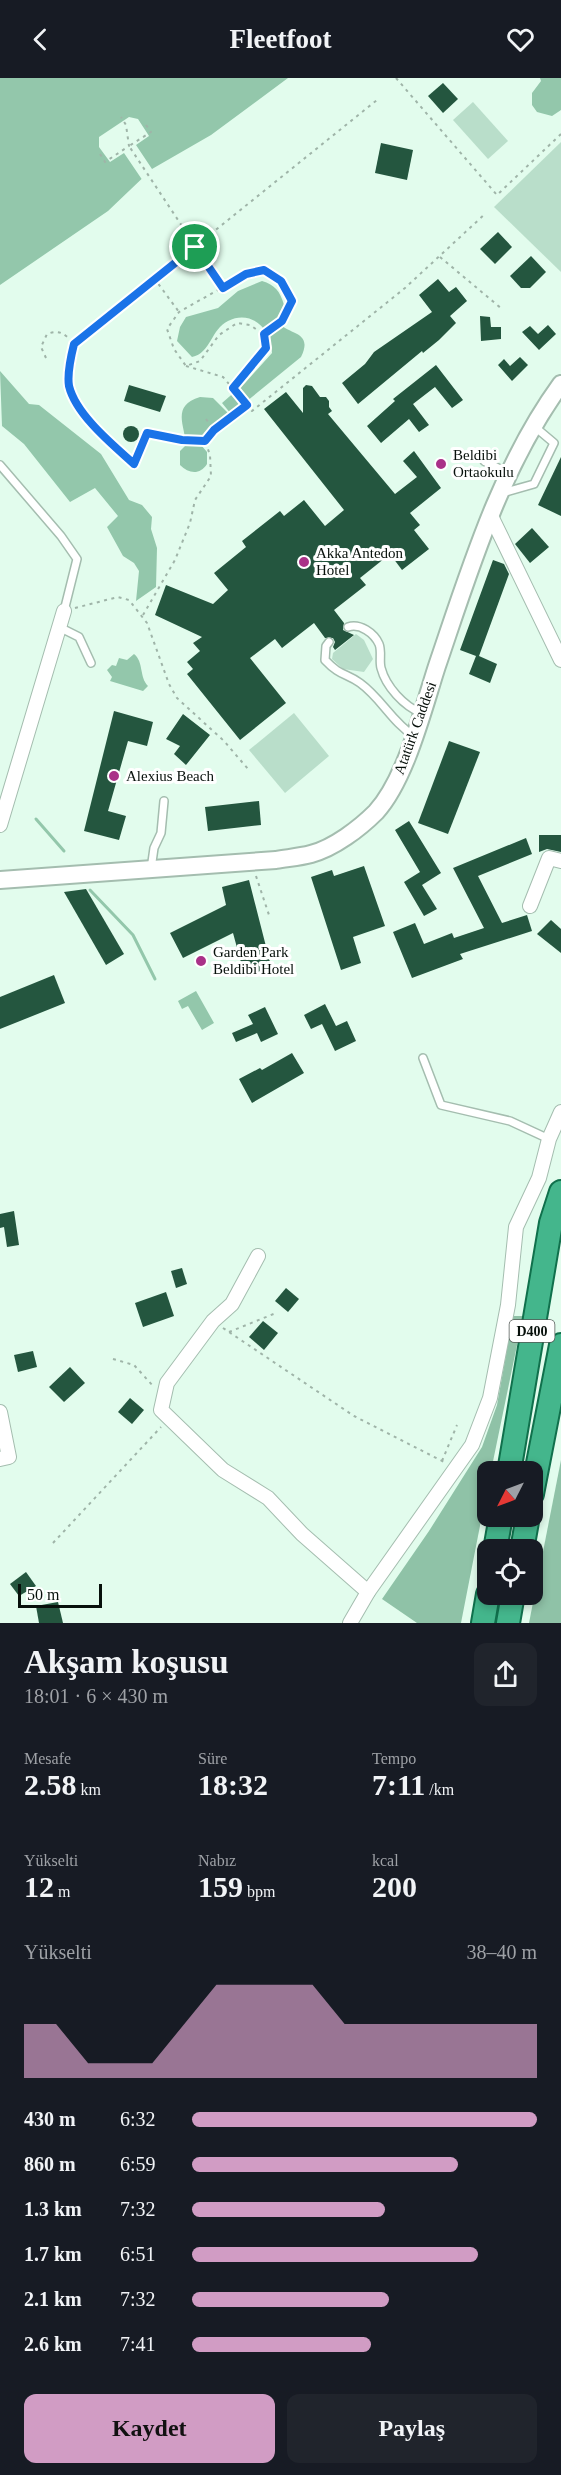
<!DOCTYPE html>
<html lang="tr">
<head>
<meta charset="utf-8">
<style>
	:root { --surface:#171b24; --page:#20242c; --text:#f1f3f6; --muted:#9ea1a6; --accent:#d19cc4 }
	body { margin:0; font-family:Georgia,serif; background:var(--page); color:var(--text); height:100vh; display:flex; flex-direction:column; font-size:22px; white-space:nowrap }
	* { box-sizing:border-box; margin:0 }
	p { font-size:20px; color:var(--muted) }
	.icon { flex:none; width:33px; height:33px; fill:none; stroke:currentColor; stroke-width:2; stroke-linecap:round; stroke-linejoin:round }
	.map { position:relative; height:1545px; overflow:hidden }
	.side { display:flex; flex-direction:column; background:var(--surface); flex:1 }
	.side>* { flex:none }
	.needle { width:39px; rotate:228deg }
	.buttons { position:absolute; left:477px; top:1383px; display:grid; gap:12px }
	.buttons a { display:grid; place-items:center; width:66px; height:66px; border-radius:12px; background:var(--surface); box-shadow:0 3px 9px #0003; font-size:30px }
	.scale { position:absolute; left:18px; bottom:15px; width:84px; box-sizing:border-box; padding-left:6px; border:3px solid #07100b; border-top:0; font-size:16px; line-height:21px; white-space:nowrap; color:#07100b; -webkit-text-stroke:4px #fff; paint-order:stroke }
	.pin { position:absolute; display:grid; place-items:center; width:51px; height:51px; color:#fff; margin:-26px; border:3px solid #fff; border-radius:50%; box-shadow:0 2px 6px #0007 }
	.round { display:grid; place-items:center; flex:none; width:63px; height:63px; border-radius:12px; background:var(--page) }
	.overview { display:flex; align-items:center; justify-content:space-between; height:102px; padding:0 24px }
	h1 { font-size:33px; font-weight:700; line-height:45px }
	.metrics { display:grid; grid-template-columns:repeat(3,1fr); gap:9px; height:102px; padding:6px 24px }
	.metrics div { display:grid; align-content:center }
	.metrics b { font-size:30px; font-weight:700 }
	.metrics small { font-size:16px; font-weight:400 }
	.metrics p { font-size:16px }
	.chart { height:168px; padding:12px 24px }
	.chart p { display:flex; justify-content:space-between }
	.chart svg { width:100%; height:108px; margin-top:6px; fill:var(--accent); opacity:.7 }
	.button { display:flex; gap:12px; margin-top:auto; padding:12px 24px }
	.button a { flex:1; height:69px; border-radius:12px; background:var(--accent); color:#111; font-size:24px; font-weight:700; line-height:69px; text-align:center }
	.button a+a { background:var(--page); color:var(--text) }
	ul { padding:0 24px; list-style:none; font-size:20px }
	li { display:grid; grid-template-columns:96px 72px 1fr; align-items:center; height:45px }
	li i { height:15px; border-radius:8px; background:var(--accent) }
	header { display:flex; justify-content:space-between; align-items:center; height:78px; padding:0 24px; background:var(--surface); font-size:27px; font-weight:700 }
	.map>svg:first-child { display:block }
</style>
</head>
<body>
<header><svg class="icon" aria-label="back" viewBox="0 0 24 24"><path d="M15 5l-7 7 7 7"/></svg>Fleetfoot<svg class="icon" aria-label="heart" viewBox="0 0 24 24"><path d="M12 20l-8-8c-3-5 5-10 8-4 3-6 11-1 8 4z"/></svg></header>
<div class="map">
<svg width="561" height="1545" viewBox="0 0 561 1545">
	<rect width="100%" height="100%" fill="#e2fced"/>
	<!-- green -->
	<g fill="#b9deca">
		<path d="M473 24 508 63 488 81 453 42Z"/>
		<path d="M561 64V194L494 129Z"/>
		<path d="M356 556 364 562 373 581 364 594 343 591 332 581 333 575Z"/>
		<path d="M294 635 329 678 285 715 249 672Z"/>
	</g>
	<!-- forest -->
	<g fill="#8fc2a7">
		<path d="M513 1238H523L491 1393 488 1394 487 1412 461 1545H417L382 1521 429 1453 482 1369 497 1327Z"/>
		<path d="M561 1382V1545H529Z"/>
	</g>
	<!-- water -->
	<g fill="#93c7ab">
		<path d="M0 0H288L211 57 152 91 108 133 0 207Z"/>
		<path d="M540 0H561V32L552 38 537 34 532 27V15L541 3Z"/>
		<path d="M262 203C275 207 280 213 284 227L277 243C288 258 314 252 301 279L231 336 222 325 245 305 272 275C272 251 251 231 228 243 211 251 211 275 192 279L177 263 180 249 186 239 218 230 238 213Z"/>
		<path d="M0 293 29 326 39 327 101 376 129 422 142 427 152 439 151 451 157 470 156 509 136 523 139 493 134 485 123 478 107 449 118 438 95 410 70 424 24 366 2 348Z"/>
		<path d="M200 319 213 320 229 336 225 344 221 343 202 358 201 367 207 374V386C200 397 189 396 180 387V373L186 367C185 347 171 328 200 319Z"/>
		<path d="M134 576C144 584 139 599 148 608L143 613 110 603 112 599 107 592 112 587 116 588 119 580 127 582Z"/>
		<path d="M196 913 214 945 202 952 188 928 182 931 178 923Z"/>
	</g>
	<!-- pier -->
	<path fill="#e2fced" d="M129 39 138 41 149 58 136 67 154 94 143 103 124 75 110 84 99 69V59Z"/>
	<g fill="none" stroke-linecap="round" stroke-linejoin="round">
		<!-- stream -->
		<g stroke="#93c7ab" stroke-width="3">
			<path d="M36 741 64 773"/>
			<path d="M90 812 133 857 155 901"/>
		</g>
	</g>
	<!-- building -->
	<g fill="#24563f">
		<path d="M443 5 458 21 443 35 428 18Z"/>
		<path d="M381 65 413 72 407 102 375 95Z"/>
		<path d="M498 154 512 169 495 186 480 171Z"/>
		<path d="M531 178 546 194 530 210H521L510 198Z"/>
		<path d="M438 201 449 214 456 209 467 223 450 238 456 245 439 262 423 275 422 273 358 326 342 305 365 286 374 274 432 234 419 217Z"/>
		<path d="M480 238 490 239 491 249H501V261L481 263Z"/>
		<path d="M548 247 556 256 539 272 522 254 530 248 538 256Z"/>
		<path d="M520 279 528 287 512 303 498 287 504 281 510 288Z"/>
		<path d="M436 287 463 322 452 330 435 309 413 326 429 347 419 354 409 341 381 365 367 348 395 323 393 321Z"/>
		<path d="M129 307 166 318 160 334 124 323Z"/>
		<path d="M306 307 312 308 320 319H326L329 323V329L332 333 328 336 395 416 417 399 403 383 414 373 441 410 410 435 420 447 414 452 429 471 402 492 390 476 360 500 366 507 334 532 344 545 343 552 354 557 335 572 333 569 335 564 333 560H325L314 545 282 570 275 561 250 580 286 625 240 662 187 596 193 591 187 584 200 573 193 565 202 559 155 537 166 507 213 526 228 512 214 495 246 469 242 463 280 433 284 438 304 422 325 448 344 432 264 331 286 314 303 335V310Z"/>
		<circle cx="131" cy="356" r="8"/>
		<path d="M561 379V438L538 427Z"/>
		<path d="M532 450 549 469 530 485 515 466Z"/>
		<path d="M493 482 504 486 509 496 479 578 497 586 490 605 469 596 476 578 460 572Z"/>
		<path d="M114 633 153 644 147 668 128 663 108 733 126 738 119 762 84 753Z"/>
		<path d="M183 636 210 657 186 687 174 676 180 668 166 661Z"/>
		<path d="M449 663 480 674 448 756 418 745Z"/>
		<path d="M259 723 261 747 208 753 205 729Z"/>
		<path d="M409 743 441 795 422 807 437 831 424 838 404 804 420 794 395 752Z"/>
		<path d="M539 757H561V774L547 771 539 774Z"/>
		<path d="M526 760 532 776 478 798 502 845 527 837 532 853 460 876 463 881 412 900 393 854 415 845 424 866 452 855 454 860 484 850 453 790Z"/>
		<path d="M364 788 385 848 353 859 361 885 341 892 311 799 332 792 334 798Z"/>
		<path d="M249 802 272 892 245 899 233 855 183 880 170 855 226 827 222 809Z"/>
		<path d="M86 811 124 876 106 887 64 814Z"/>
		<path d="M551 842 561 851V875L537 856Z"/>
		<path d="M54 897 65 925 0 951V919Z"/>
		<path d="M325 926 336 948 347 943 356 963 335 973 322 946 311 951 304 937Z"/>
		<path d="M265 929 278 956 261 964 257 955 236 964 232 955 253 946 248 937Z"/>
		<path d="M292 975 304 995 252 1025 239 1001 260 990 262 992Z"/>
		<path d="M14 1133 19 1167 7 1169 4 1149 0 1150V1136Z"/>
		<path d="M182 1190 187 1206 176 1210 171 1193Z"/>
		<path d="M286 1210 299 1221 288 1234 275 1223Z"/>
		<path d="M166 1214 174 1238 143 1249 135 1225Z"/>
		<path d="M263 1243 278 1255 264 1272 249 1259Z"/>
		<path d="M33 1273 37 1289 18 1294 14 1277Z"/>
		<path d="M70 1289 85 1305 64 1324 49 1309Z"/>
		<path d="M130 1320 144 1332 132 1346 118 1334Z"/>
		<path d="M26 1494 36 1508 19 1518 10 1506Z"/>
		<path d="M58 1524 63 1545H39L36 1528Z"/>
	</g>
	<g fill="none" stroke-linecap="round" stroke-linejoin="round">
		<!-- service casing -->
		<g stroke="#a4bdaf" stroke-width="10">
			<g id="service">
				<path d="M484 383 510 396"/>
				<path d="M0 387 61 458 77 481 64 533"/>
				<path d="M502 415 534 406 554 365 535 349"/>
				<path d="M59 549 79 559 91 585"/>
				<path d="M348 549C360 545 374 555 379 566 382 573 379 583 381 590 386 609 404 628 421 635"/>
				<path d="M329 564 326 568 325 582C340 598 346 595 360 605 381 620 392 644 414 658"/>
				<path d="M151 791 154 770 161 755 164 723"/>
				<path d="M423 980 441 1027 510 1043 549 1061"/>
			</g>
		</g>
		<!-- minor casing -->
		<g stroke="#a4bdaf" stroke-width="16">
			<g id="minor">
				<path d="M491 438 561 582"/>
				<path d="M0 747 64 533"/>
				<path d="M530 828 549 780 561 783"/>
				<path d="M258 1178 232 1226 213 1243 167 1305 161 1332 223 1392 268 1420 302 1456 368 1514"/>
				<path d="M0 1334 9 1379 0 1381"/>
				<path d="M350 1545 368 1514 472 1367 490 1320 508 1227 516 1149 539 1100 549 1061 561 1034"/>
			</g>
		</g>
		<!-- tertiary casing -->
		<g stroke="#a4bdaf" stroke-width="20">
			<path id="tertiary" d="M0 802 276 782C287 780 300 779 311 776 334 770 360 750 376 734 406 701 423 631 437 588 470 491 500 390 561 306"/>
		</g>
		<!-- trunk casing -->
		<g stroke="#10704c" stroke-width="26">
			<g id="trunk">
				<path d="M509 1394 551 1145 561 1114"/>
				<path d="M532 1416 561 1267"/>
				<path d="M495 1472 501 1438"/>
				<path d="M522 1472 528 1438"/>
				<path d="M483 1545 488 1516"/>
				<path d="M508 1545 513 1516"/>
			</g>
		</g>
		<!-- path -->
		<g stroke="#9fb4a8" stroke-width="2" stroke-dasharray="3 4.5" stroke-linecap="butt">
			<path d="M396 0 497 117 561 56"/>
			<path d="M146 47 151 54 129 68 223 210"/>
			<path d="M100 76 105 84 129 68 126 47 121 39"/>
			<path d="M440 179 502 231"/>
			<path d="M154 200 179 234"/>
			<path d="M46 280 41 269 47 256C60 251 65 256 74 266"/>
			<path d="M186 288 223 299 252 333 405 210 486 135"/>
			<path d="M233 310 266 270 263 256 250 247 237 245 219 257 200 283 186 288 174 271 167 251 179 234 246 196 264 192 281 203 292 223 282 243 263 256"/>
			<path d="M206 341 214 352"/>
			<path d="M205 363 182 362 147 355 134 386C113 367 76 336 69 308 67 296 72 278 74 266L377 22"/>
			<path d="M205 363 214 352 247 327"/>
			<path d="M75 530 118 519 129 522 147 545 169 606 177 620 224 663 248 691"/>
			<path d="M143 537 175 482 190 445 195 422 211 398 210 377 205 363"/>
			<path d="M256 798 270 840"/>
			<path d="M223 1250 354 1338 446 1385"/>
			<path d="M229 1254 276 1235"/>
			<path d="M113 1281 134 1287 154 1309"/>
			<path d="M442 1383 457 1347"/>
			<path d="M53 1465 161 1349"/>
		</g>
		<!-- service -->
		<use href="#service" stroke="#fff" stroke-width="7"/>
		<!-- minor -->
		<use href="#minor" stroke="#fff" stroke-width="14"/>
		<!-- tertiary -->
		<use href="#tertiary" stroke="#fff" stroke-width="16"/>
		<!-- trunk -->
		<use href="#trunk" stroke="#44b68c" stroke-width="22"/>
	</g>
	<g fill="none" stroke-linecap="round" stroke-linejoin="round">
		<!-- route casing -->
		<g stroke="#fff" stroke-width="12">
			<path id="route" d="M195 169 223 210 246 196 264 192 281 203 292 223 282 243 264 256 266 270 233 310 247 327 214 352 205 363 182 362 147 355 134 386C113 367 76 337 69 308 67 296 71 278 74 266Z"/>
		</g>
		<!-- route -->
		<use href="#route" stroke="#1a73e8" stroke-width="8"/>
	</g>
	<!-- markers -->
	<g fill="#a93188" stroke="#fff" stroke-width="2">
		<circle cx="441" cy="386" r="6"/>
		<circle cx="304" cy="484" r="6"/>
		<circle cx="114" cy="698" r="6"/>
		<circle cx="201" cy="883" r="6"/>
	</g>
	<g text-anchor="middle" stroke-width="6" stroke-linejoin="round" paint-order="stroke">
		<!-- shield labels -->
		<rect fill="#fff" stroke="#515854" stroke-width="1.5" x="509.5" y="1242" width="45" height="22" rx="4.5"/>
		<g font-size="14" font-weight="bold" fill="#07100b">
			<text x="532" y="1258">D400</text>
		</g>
		<!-- poi labels -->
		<g font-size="15" fill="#07100b" stroke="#fff" text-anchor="start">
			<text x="453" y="382">Beldibi<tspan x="453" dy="17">Ortaokulu</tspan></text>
			<text x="316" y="480">Akka Antedon<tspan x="316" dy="17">Hotel</tspan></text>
			<text x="126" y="703">Alexius Beach</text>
			<text x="213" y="879">Garden Park<tspan x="213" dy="17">Beldibi Hotel</tspan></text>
		</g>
		<!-- street labels -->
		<g font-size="15" fill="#07100b" stroke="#fff">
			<text transform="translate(415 650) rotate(-70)" y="5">Atatürk Caddesi</text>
		</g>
	</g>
</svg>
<div class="buttons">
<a><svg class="needle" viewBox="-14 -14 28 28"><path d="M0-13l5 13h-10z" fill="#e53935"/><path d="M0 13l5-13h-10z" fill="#9ea1a6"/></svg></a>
<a><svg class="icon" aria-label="locate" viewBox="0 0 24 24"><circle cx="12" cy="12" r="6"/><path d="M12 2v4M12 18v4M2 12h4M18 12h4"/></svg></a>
</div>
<div class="scale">50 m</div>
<div class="pin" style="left:195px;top:169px;background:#1e9e55"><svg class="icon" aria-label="arrive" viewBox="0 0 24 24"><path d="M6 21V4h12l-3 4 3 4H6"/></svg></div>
</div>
<section class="side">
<div class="overview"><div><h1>Akşam koşusu</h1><p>18:01 · 6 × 430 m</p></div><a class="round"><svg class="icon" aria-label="share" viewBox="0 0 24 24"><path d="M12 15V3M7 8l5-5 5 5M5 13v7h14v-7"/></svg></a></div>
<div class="metrics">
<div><p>Mesafe</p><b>2.58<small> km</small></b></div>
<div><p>Süre</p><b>18:32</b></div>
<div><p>Tempo</p><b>7:11<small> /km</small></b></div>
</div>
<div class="metrics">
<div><p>Yükselti</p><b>12<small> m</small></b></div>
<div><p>Nabız</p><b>159<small> bpm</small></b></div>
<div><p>kcal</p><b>200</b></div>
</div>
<div class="chart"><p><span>Yükselti</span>38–40 m</p>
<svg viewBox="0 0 160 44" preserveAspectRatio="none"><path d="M0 44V22L10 22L20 38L30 38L40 38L50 22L60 6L70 6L80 6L90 6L100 22L110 22L120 22L130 22L140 22L150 22L160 22V44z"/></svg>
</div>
<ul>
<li><b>430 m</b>6:32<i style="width:100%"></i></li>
<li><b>860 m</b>6:59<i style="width:77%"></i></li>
<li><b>1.3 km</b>7:32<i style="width:56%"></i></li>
<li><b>1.7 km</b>6:51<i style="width:83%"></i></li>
<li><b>2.1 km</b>7:32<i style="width:57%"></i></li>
<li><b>2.6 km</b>7:41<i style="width:52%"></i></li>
</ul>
<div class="button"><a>Kaydet</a><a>Paylaş</a></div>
</section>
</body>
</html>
